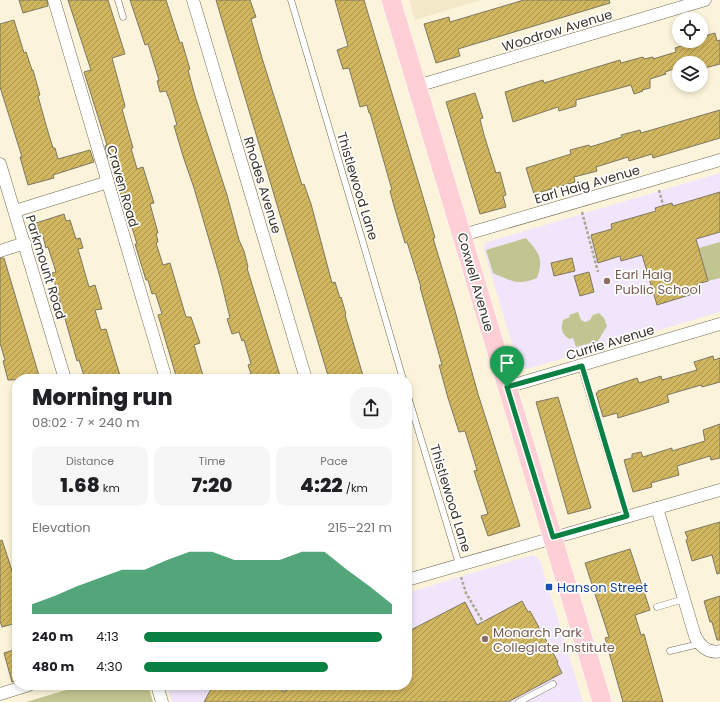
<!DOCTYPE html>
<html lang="en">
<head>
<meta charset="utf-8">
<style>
	:root { --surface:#fff; --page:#f6f6f6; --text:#202124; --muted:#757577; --accent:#0b8043 }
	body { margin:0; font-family:Poppins,sans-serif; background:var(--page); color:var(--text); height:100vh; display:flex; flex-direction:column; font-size:15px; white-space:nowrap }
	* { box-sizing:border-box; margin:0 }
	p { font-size:13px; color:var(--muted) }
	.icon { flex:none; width:22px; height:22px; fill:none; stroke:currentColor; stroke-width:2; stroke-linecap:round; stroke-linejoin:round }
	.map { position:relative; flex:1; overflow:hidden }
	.drawer { position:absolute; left:12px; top:374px; width:400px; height:316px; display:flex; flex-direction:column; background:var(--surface); border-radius:16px; box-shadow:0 2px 6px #0003 }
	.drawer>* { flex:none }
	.tools { position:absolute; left:672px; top:12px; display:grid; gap:8px }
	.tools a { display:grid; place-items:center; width:36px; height:36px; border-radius:50%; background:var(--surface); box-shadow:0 2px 6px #0003; font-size:20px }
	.pin { position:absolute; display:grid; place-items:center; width:34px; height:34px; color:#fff; margin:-41px -17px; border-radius:50% 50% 50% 0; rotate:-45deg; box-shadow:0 0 4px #0007 }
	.pin .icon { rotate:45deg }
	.round { display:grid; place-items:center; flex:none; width:42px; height:42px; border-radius:16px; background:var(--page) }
	.head { display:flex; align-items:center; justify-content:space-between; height:68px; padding:0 20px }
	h1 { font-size:22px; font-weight:800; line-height:30px }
	.stats { display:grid; grid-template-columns:repeat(3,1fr); gap:6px; height:68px; padding:4px 20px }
	.stats div { display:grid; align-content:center; border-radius:10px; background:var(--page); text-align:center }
	.stats b { font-size:20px; font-weight:800 }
	.stats small { font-size:11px; font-weight:400 }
	.stats p { font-size:11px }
	.chart { height:112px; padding:8px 20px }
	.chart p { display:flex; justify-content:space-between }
	.chart svg { width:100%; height:72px; margin-top:4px; fill:var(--accent); opacity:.7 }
	ul { padding:0 20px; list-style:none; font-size:13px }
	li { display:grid; grid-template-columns:64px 48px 1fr; align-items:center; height:30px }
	li i { height:10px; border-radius:5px; background:var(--accent) }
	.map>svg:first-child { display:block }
</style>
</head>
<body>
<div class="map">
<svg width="720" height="702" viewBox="0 0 720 702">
	<defs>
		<pattern id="building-hatch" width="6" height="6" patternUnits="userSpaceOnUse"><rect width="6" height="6" fill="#d1b660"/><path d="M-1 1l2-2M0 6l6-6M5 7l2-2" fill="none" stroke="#aa954f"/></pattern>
	</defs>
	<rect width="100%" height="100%" fill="#fcf4da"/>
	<!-- built -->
	<path fill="#f3e9c9" d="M409 0H481L415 20Z"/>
	<!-- education -->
	<g fill="#f0e5fa">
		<path d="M720 173V312L527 369 523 368 519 366 484 251 485 244 488 242Z"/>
		<path d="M532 555 538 558 541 563 583 702H172L167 685H407V593Z"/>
	</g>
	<!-- park -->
	<g fill="#c2c591">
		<path d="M526 238C539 253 544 258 537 278 519 286 511 281 493 273L486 250Z"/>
		<path d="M720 242V278L708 281 699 248Z"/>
		<path d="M578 312 581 320 585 322 590 320 593 315 599 313 604 318 607 326 598 341 576 347 573 338 569 339C561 333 561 329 563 320L570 317 569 315Z"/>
		<path d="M83 685H148L153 702H26Z"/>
	</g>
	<!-- building -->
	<g fill="url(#building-hatch)" stroke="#7e7760">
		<path d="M19 0H47L48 6 23 13Z"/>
		<path d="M68 0H108L125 54 112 58 125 106 124 108 122 109 133 148H131L137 169 143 167 154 203 150 204 158 233H156L158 242 156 243 163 265 170 263 186 317H191L200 343 194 345 204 379H177L158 315 162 314 156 295 155 293 152 294 148 280H146L135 244H137L129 218 128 219 110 157 108 158 105 146 107 145 84 72 91 70Z"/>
		<path d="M130 0H166L180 43 182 42 186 56 190 69 188 70 195 96 227 195 239 240 244 251 248 267 247 268 281 379H261L259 374 252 377 248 365 251 364 244 340 242 341 239 332 232 334 227 319 230 318 220 277 194 188 183 156 174 126 177 125 170 101 166 91 160 92 157 81 159 80 148 44 145 45Z"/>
		<path d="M216 0H250L256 17 251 19 262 58 302 185 304 184 311 204 332 283 335 282 340 298 341 297 346 314 345 315 364 379H329Z"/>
		<path d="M335 0H364L429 217 435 238H433L455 311 478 394 520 526 488 536 481 516 488 514 474 471 477 470 465 431 459 432 448 398 439 365H442L420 287H421L407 242 405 243 394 206 390 191 392 190 370 113H369L367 105 360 107 349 68 343 69 337 50 348 46Z"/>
		<path d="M524 0H609L610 3 458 49 460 56 436 63 424 24 449 17 450 22Z"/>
		<path d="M14 20 24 53 26 52 32 70H33L40 95 38 96 46 125 53 148H55L58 159 90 150 94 162 53 175 54 178 28 185 20 157H22L0 87V24Z"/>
		<path d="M715 33 717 41 720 40V64L701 69V63H676L677 68 665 72 666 74 650 79V88L642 90 643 91 634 94 631 85 576 100V106L559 111 558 107 513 122 505 92 543 80 544 83 620 60 621 63 643 57 644 59 653 57V59L676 52 675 48 696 41H701V37Z"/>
		<path d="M475 93 483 118 480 119 484 135 496 173 500 172 506 195 503 196 506 207 480 214 446 102Z"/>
		<path d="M720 110V138L653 158 652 154 629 161 628 157 596 167 597 171 574 177 575 182 534 194 526 168 571 154 570 150 589 145 590 147 622 137 621 135 640 130 641 133Z"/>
		<path d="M720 192V232L696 239 708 281 697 284 699 292 657 305 642 255 621 261 620 256 598 263 591 235 612 229 611 224 656 211 655 208 672 203 673 206Z"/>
		<path d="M64 214 66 221 70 220 76 239 80 238 83 248 78 249 89 287 95 285 102 309 95 310 101 330 106 329 121 379H85L79 360 77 361 52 273 56 272 48 247 46 248 42 233 40 234 36 223Z"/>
		<path d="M0 258H4L40 379 8 380 3 361 5 360 0 343Z"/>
		<path d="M572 258 575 271 554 276 551 263Z"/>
		<path d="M589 272 594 292 580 296 574 276Z"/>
		<path d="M713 356 714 360 720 358V382L702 387 701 385 667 395 669 402 657 406 618 418 617 413 603 417 596 393H598V391L637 378 639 383 661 376 662 380 697 370 694 362Z"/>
		<path d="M558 397 591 508 568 514 536 402Z"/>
		<path d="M720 424V458L711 460 710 456 677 466 679 475 651 483 652 487 633 492 624 460 632 458V454L641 452 643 457 672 448V451L705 441 703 430Z"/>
		<path d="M720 522V573L717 574 712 555 692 561 686 540 688 539 685 532Z"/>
		<path d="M2 540 17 586V623L2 627 0 621V541Z"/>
		<path d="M630 549 650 610 635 615 641 635 644 634 663 702H623L605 638 609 637 585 563Z"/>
		<path d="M720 596V640H717L712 622H710L704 601Z"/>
		<path d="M522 601 528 612 530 611 558 662 557 663 562 673 508 702H204L210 691 217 685H280L283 692 296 685H407V632L465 602 477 625Z"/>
		<path d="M17 649V681L12 682 4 653Z"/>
	</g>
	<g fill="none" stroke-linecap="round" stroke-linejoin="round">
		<!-- lane casing -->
		<g stroke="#716a54" stroke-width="7">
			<g id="lane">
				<path d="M118 0 123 17"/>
				<path d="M291 0 359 229 403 379"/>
				<path d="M581 366 627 516"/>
				<path d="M407 393 459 564"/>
				<path d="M657 607 684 599"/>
				<path d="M670 651 699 644"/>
				<path d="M519 702 553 684"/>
			</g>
		</g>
		<!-- street casing -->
		<g stroke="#716a54" stroke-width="13">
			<g id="street">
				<path d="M54 0 166 379"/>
				<path d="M193 0 306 379"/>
				<path d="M417 86 705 0"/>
				<path d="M0 164 65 379"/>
				<path d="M15 211 108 182"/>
				<path d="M463 235 720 160"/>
				<path d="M0 251 25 243"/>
				<path d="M507 387 720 324"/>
				<path d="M657 508 695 636C700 646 708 654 720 651"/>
				<path d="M407 580 720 490"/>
				<path d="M157 685 162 702"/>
				<path d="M0 694 29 685"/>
			</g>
		</g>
		<!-- primary casing -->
		<g stroke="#fff" stroke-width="20">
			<path id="primary" d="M391 0 602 702"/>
		</g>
		<!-- path -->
		<g stroke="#ada794" stroke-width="2.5" stroke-dasharray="3 2" stroke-linecap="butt">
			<path d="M659 190 663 205"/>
			<path d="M582 212 598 272"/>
			<path d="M461 577 466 593 483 622"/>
			<path d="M286 685 288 689"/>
		</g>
		<!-- lane -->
		<use href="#lane" stroke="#fff" stroke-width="6"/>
		<!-- street -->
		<use href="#street" stroke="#fff" stroke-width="12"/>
		<!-- primary -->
		<use href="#primary" stroke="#fed0d6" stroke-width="19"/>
	</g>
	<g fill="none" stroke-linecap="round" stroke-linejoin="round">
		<!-- route casing -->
		<g stroke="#fff" stroke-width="8">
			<path id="route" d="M582 366 627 516 553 537 507 387Z"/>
		</g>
		<!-- route -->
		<use href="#route" stroke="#0b8043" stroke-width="5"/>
	</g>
	<!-- markers -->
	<g fill="#8d6e63" stroke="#fff" stroke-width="1.5">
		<circle cx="607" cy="281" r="4"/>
		<circle cx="485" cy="639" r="4"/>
	</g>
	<rect fill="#1a4fb4" stroke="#fff" stroke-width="1.5" x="545" y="583" width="8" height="8" rx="2"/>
	<g text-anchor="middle" stroke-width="3.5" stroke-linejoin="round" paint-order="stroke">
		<!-- street labels -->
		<g font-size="13" fill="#37342a" stroke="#fff">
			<text transform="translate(557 30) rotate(-17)" y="5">Woodrow Avenue</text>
			<text transform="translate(587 184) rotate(-16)" y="5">Earl Haig Avenue</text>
			<text transform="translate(263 185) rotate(73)" y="5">Rhodes Avenue</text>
			<text transform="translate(123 186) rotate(74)" y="5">Craven Road</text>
			<text transform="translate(358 186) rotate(73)" y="5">Thistlewood Lane</text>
			<text transform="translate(46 267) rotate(73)" y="5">Parkmount Road</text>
			<text transform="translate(476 282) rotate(74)" y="5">Coxwell Avenue</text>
			<text transform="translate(610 342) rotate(-17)" y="5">Currie Avenue</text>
			<text transform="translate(451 498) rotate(73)" y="5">Thistlewood Lane</text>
		</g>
		<!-- education labels -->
		<g font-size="13" fill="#785e54" stroke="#fff" text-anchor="start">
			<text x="615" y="279">Earl Haig<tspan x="615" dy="15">Public School</tspan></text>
			<text x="493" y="637">Monarch Park<tspan x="493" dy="15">Collegiate Institute</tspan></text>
		</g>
		<!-- transit labels -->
		<g font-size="13" fill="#164399" stroke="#fff" text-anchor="start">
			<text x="557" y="592">Hanson Street</text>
		</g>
	</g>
</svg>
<div class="tools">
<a><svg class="icon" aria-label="locate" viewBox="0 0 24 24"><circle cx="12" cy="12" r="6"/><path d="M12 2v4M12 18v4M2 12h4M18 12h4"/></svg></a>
<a><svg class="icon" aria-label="layers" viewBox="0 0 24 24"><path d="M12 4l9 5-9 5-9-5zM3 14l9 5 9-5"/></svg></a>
</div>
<div class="pin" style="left:507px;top:387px;background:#1e9e55"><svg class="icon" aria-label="arrive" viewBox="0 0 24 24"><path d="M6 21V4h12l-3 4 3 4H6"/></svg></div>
<section class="drawer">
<div class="head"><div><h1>Morning run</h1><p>08:02 · 7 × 240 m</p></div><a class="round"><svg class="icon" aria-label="share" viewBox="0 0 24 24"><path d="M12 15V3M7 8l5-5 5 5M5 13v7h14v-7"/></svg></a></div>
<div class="stats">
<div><p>Distance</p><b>1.68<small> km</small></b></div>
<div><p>Time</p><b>7:20</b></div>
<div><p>Pace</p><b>4:22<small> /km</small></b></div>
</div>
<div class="chart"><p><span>Elevation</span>215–221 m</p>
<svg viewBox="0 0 160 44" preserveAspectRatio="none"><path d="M0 44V38L10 33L20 27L30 22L40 17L50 17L60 11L70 6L80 6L90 11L100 11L110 11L120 6L130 6L140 17L150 27L160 38V44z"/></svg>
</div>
<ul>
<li><b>240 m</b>4:13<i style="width:96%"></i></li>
<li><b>480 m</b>4:30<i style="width:74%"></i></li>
</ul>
</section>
</div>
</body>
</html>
